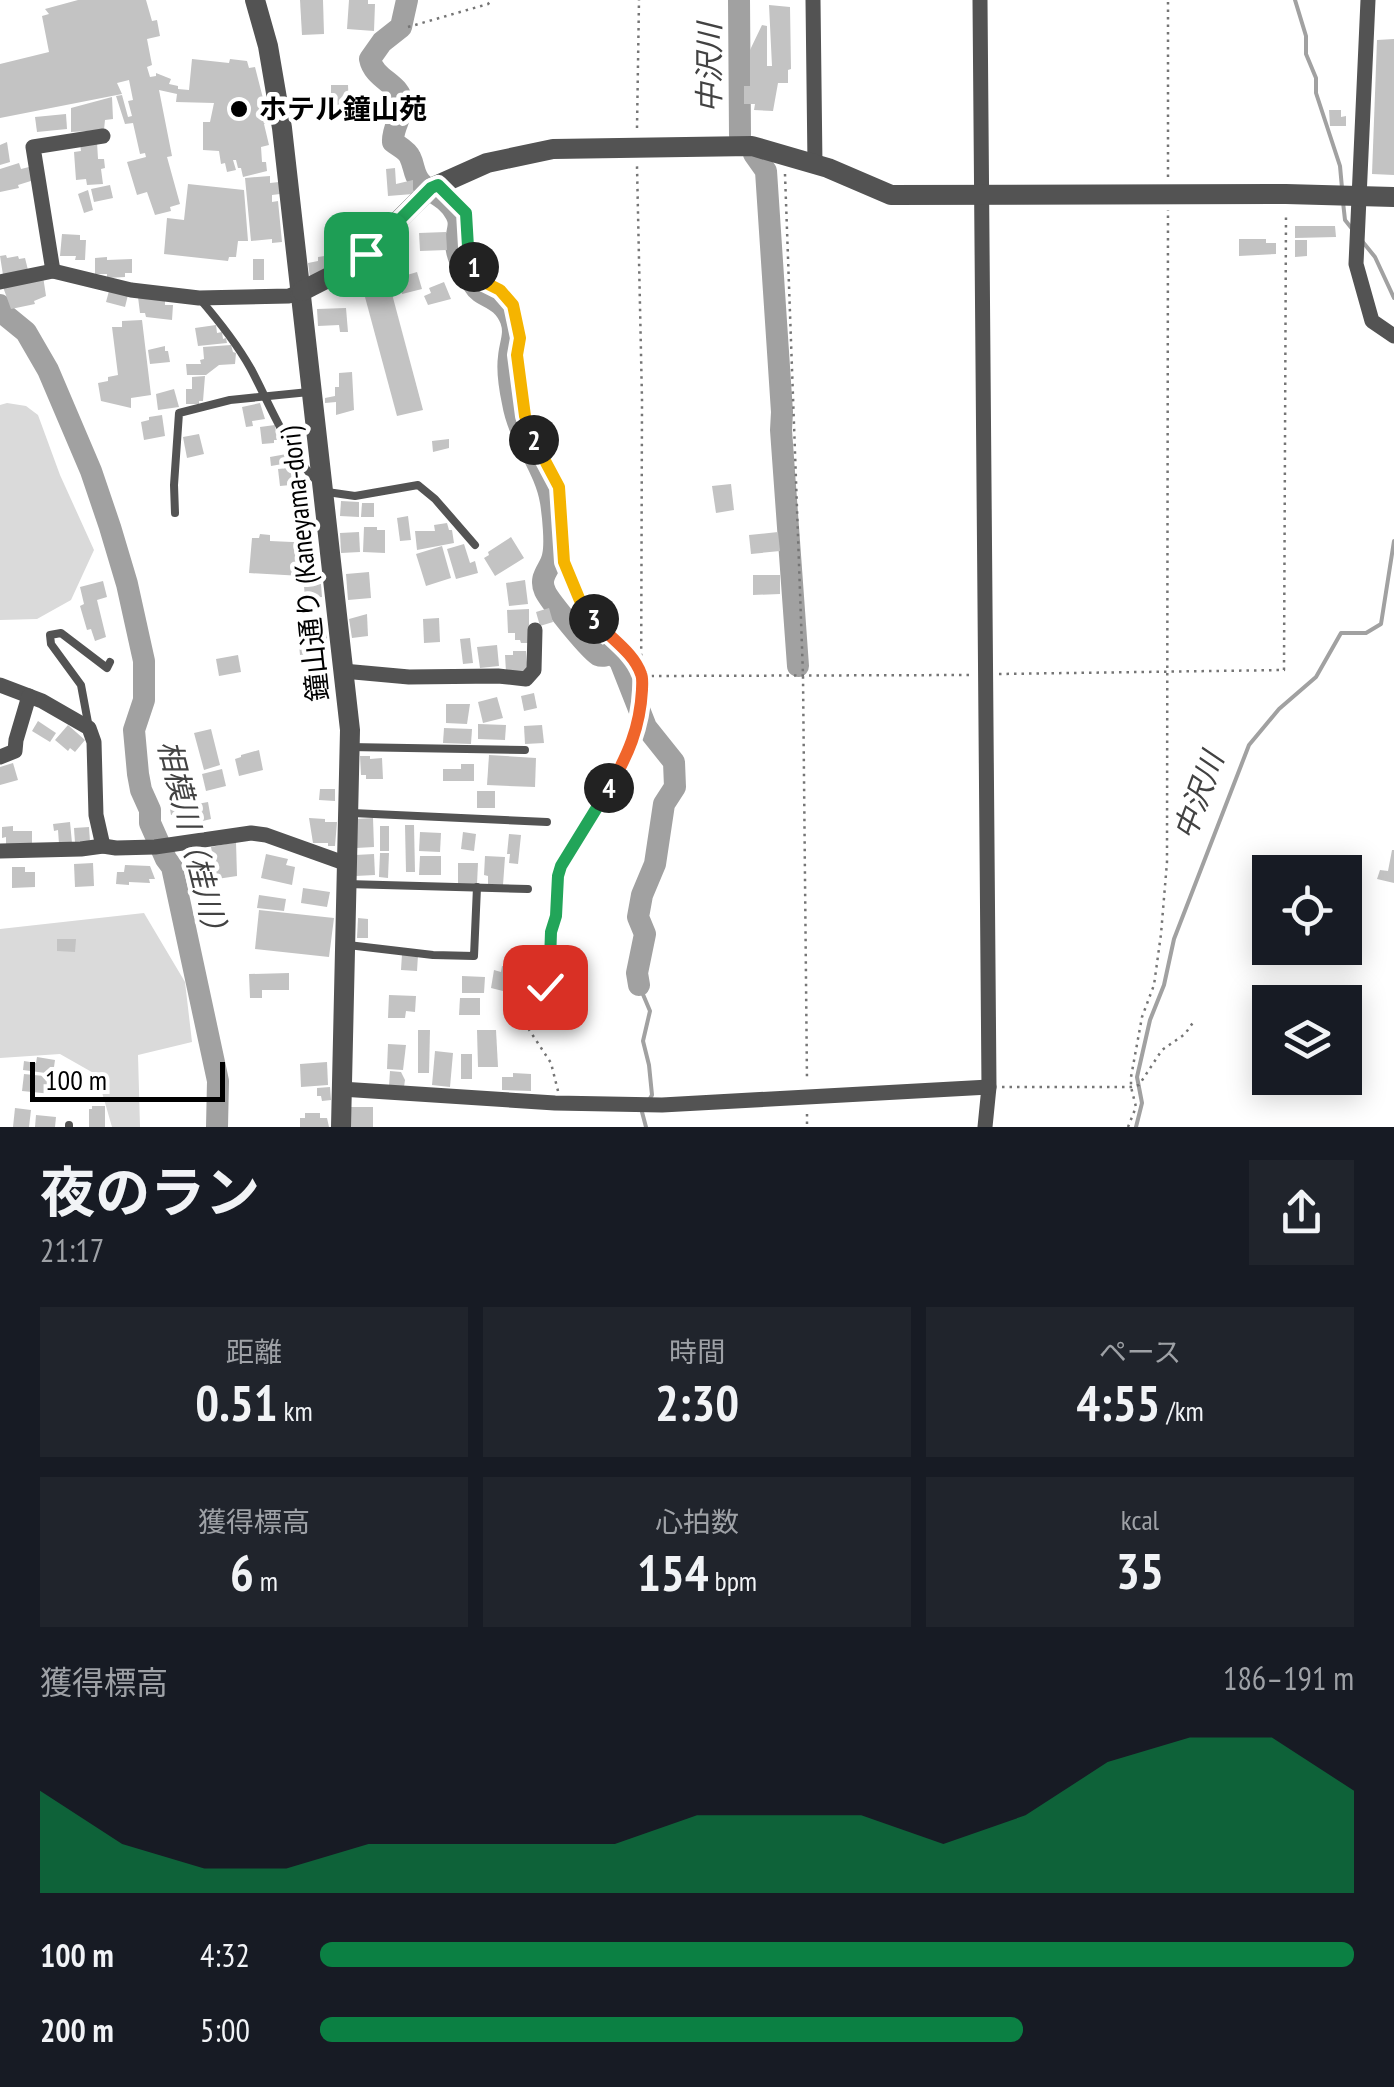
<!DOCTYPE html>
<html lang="ja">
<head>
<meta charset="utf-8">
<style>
	:root { --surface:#171b24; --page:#20242c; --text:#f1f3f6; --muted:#9ea1a6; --accent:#0b8043 }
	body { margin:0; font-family:"PT Sans Narrow","Noto Sans JP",sans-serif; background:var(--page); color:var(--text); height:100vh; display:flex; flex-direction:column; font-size:38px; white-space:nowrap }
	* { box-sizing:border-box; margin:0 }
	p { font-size:32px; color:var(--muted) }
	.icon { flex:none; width:55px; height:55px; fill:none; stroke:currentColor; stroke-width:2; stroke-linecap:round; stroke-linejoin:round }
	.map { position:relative; height:1127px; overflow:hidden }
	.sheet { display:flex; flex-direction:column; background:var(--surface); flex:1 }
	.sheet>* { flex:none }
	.tools { position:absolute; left:1252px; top:855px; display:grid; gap:20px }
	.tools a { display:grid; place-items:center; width:110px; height:110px; border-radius:0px; background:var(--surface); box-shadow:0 5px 25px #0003; font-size:50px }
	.scale { position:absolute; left:30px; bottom:25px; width:195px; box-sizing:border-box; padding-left:10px; border:5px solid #000; border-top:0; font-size:28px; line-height:35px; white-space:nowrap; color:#000; -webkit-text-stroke:8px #fff; paint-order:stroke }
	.pin { position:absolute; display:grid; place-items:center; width:85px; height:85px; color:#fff; margin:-42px; border-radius:20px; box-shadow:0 5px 15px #0006 }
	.km { position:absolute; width:50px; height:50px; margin:-25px; border-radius:50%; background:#222; color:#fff; font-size:28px; line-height:50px; text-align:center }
	.round { display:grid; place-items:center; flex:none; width:105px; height:105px; border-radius:0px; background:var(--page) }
	.head { display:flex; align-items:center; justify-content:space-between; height:170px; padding:0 40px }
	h1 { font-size:55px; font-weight:700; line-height:75px }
	.metrics { display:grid; grid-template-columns:repeat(3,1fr); gap:15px; height:170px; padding:10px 40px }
	.metrics div { display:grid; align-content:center; border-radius:0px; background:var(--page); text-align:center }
	.metrics b { font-size:50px; font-weight:700 }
	.metrics small { font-size:28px; font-weight:400 }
	.metrics p { font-size:28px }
	.chart { height:280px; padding:20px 40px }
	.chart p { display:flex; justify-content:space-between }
	.chart svg { width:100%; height:180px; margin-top:10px; fill:var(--accent); opacity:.7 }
	ul { padding:0 40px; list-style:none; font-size:32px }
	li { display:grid; grid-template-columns:160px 120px 1fr; align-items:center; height:75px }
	li i { height:25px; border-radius:12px; background:var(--accent) }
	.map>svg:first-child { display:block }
</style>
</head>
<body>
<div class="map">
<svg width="1394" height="1127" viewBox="0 0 1394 1127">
	<rect width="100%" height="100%" fill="#fff"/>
	<!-- green -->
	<g fill="#dadada">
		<path d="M7 403 26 406 38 415 60 475 94 550 71 600 37 619 0 620V405Z"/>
		<path d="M144 913 185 982 192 1042 138 1055 140 1127H112L97 1075 60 1054 0 1058V929Z"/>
	</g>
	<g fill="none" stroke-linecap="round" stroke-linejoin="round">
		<!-- stream -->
		<g stroke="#a1a1a1" stroke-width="4">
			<path d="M1295 0 1306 36V54L1316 78V93L1340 166 1342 188"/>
			<path d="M1343 202 1345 220 1353 230"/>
			<path d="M1362 241 1375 257 1394 298"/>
			<path d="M639 985 650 1011 643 1041 649 1065 652 1095 649 1100"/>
			<path d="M644 1109 642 1112 646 1127"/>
			<path d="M1136 1127 1142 1103 1137 1077 1150 1020 1164 985 1174 939 1249 745 1279 709 1316 677 1341 633H1366L1381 624 1394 541"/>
		</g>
		<!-- river -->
		<g stroke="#a1a1a1" stroke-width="22">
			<path d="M407 0 401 27 382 42 370 59C374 80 402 84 402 103 403 116 392 128 393 142 398 146 407 150 410 157 415 167 413 175 422 184 433 194 449 199 456 214 462 225 456 232 456 243 456 258 466 272 474 285 482 299 501 295 511 320 516 334 510 344 509 357 507 371 510 389 513 403 519 439 545 466 551 502 553 515 556 543 553 556 551 569 538 576 545 591 548 599 592 653 598 655 603 657 607 655 612 653L620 661 646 727 674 762 675 787 664 804 655 864 642 895 638 917 645 934 637 973 639 985"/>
			<path d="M739 0 740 135"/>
			<path d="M754 154 766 171 782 412 781 430 798 666"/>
			<path d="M0 305 4 314 26 332 48 370 91 471 110 527 127 584 144 661V700L134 730 138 774 141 790 150 810V823L166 859 172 867 218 1081 217 1127"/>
		</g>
	</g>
	<!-- building -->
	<g fill="#c3c3c3">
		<path d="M78 0H146L152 21 157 20 160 36 147 39 152 65 147 67 150 77 156 76V73L171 79 169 84 178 86V89L189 90 192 59 229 63 230 59 247 61 249 68 255 67 269 122 264 124 269 145 261 147 262 162H266L267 171 243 177 241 168H238L236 160H233L236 170 227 172 225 163 221 164 219 151 203 150V122H210L214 103 176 102 177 94 159 90 172 156 167 157 180 204 170 207 171 211 155 215 147 192 137 195 127 162 146 157 145 153 140 154 133 123 125 124 116 96 122 95 128 117 132 116 128 101 133 100 129 80 117 83 122 94 0 118V64L49 52 42 16 49 14 45 9Z"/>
		<path d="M300 0H323L324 34 302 35Z"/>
		<path d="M349 0H368V4H375L374 31 347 29Z"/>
		<path d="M769 5 790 7 791 69 788 70V83H778L773 111 754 110 755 104H744V86H750V50L762 25 767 26V66H772Z"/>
		<path d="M1394 39V175L1372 174 1377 40Z"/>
		<path d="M331 85H348L349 108 331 109Z"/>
		<path d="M112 97 113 119 105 120 104 130 71 132V108Z"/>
		<path d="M1329 110H1341V117L1346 116V126H1330Z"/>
		<path d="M66 114 67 129 37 132 35 117Z"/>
		<path d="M7 142 10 162 0 165V145Z"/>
		<path d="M97 142 98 159H104L105 168 101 169 103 184 87 185 86 179 76 180 74 152 81 151 80 143Z"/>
		<path d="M19 163 21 169 29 167 34 180 18 185 19 188 0 192V169Z"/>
		<path d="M395 168 396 184 413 180V194L388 196 386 169Z"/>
		<path d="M270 176V183L279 182 280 194 272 195V202L278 201 282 242 272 243V239L251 241 245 178Z"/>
		<path d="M188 184 244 190 248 241H238L236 257H229L228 261 164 254 167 218 184 220Z"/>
		<path d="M110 185 113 198 94 202 91 189Z"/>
		<path d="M88 190 93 210 84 213 78 194Z"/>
		<path d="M1295 226H1335L1336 237 1295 238Z"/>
		<path d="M446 232 447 250 420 251 419 233Z"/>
		<path d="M62 234 80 235V240H86L85 260H75L76 256H60Z"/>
		<path d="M1239 239H1266V243H1276V254L1239 256Z"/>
		<path d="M1295 240H1307V256L1295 257Z"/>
		<path d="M6 255 7 258 18 256 19 259 25 258 28 270 3 275 0 256Z"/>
		<path d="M331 255 333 270 310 278 308 263 318 261V257Z"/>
		<path d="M107 257V260L132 259V273H125V277L107 278V274H95V258Z"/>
		<rect x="253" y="259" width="11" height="21"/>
		<path d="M384 264 423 410 397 416 358 271Z"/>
		<path d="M417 272 422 289 402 294 397 278Z"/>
		<path d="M43 276 46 296 34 301 35 304 11 309 3 287Z"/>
		<path d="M444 282 451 299 428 305 424 296 431 293 429 288Z"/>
		<path d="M109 291 128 295 125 307 106 302Z"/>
		<path d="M138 297 165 301V305H173L172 320 146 317 145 313H140Z"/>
		<path d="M346 308 348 332H340L339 325 318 326 317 309Z"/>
		<path d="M142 320 151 395 131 398V408L101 401 98 383 108 381V377L118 375 112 327H122V321Z"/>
		<path d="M216 325 217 333 222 332 223 339 226 338 227 343 198 346 195 328Z"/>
		<path d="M231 345 233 352 236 353 235 364 219 365 206 375H187L186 364H201L200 360 204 359 203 347Z"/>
		<path d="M165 346V351H168L170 362 150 364 148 350Z"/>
		<path d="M352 372 354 410 336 415V402L325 403V398L335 396V387H339V373Z"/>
		<path d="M205 376 203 401H199V404H186V389H192V377Z"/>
		<path d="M174 389 179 407 158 410 156 394Z"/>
		<path d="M260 403 265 419 252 421 253 426 246 427 242 407Z"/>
		<path d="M162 415 165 436 144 440 141 422 149 420V417Z"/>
		<path d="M275 425 277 440H274V443L262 444 260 427Z"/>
		<path d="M199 434 204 454 187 458 183 437Z"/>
		<path d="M449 439V448L433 452 432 441Z"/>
		<path d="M292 453 294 462 271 466 270 457Z"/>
		<path d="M299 467 301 484 280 486 278 469Z"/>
		<path d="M731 484 734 510 716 513 712 486Z"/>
		<path d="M341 501 359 502V517L340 516Z"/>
		<path d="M362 503H374V517H361Z"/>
		<path d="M408 516 411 540 400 541 397 518Z"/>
		<path d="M447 523 449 530H452L454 543 417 550 415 531H435L434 525Z"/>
		<path d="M364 527H377V530H385V553L363 552Z"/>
		<path d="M359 532 360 552 341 553 340 533Z"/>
		<path d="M778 532 780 551 751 554 749 535Z"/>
		<path d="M260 534 270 535V541L314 543 313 552 303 551 302 576 249 573 252 538H259Z"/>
		<path d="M511 537 524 558 495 576 484 558 489 555 488 552Z"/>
		<path d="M464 544 470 563 475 561 478 573 456 579 447 549Z"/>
		<path d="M442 546 451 578 426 586 416 554Z"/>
		<path d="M369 572 371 598 348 600 346 574Z"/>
		<path d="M753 575H780V594L753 595Z"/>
		<path d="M525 580 528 604 509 606 506 583Z"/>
		<path d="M103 581 107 597 97 600 106 637 95 641 91 629 87 630 80 606 84 604 80 587Z"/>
		<path d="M321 584 322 597 305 599 304 586Z"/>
		<path d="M549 608 553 622 540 626 536 612Z"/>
		<path d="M529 609V643H521L520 640H515V633H508L507 610Z"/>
		<path d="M367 614 368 636 352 638 349 619Z"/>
		<path d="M325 616 327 639H323L324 652 300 655 298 634 305 633 304 625 307 624V618Z"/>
		<path d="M439 618 440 642 424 643 423 619Z"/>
		<path d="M470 638 473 663 463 664 460 639Z"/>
		<path d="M497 645 499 666 480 668 477 647Z"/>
		<path d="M513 651H526L528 675 506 672 505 655H513Z"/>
		<path d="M238 655 241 672 219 676 216 659Z"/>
		<path d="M534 693 537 708 524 711 521 696Z"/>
		<path d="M497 697 503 718 483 723 478 702Z"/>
		<path d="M446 704H470L467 724 446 723Z"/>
		<path d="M38 721 56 733 50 742 32 731Z"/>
		<path d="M478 724 506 725 505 740 478 739Z"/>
		<path d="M68 725 85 740 75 752 70 748 68 751 55 740Z"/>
		<path d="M542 725 544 743 525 744 524 726Z"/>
		<path d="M444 728 472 729 471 744 443 743Z"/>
		<path d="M211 729 220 765 204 770 194 733Z"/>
		<path d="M259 750 263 770 239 776 235 759 241 757V755Z"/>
		<path d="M489 755 536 758 535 787 487 785Z"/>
		<path d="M360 756H370V759L382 758 383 779H366V775H361Z"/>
		<path d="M186 760 189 771 166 776 163 765Z"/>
		<path d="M13 763 18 780 0 785V767Z"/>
		<path d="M461 764H474V781H443V769H461Z"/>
		<path d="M222 769 226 786 206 791 202 774Z"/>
		<path d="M320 789H335V801L319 800Z"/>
		<rect x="477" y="791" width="18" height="17"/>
		<path d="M208 802 211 819 178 827 176 814 171 815 170 809Z"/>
		<path d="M309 818 325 819V822H337L335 846H328V843H313Z"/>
		<path d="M373 818 374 847 356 848 355 819Z"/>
		<path d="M70 822 72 843 59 844 58 830 54 831 53 824Z"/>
		<path d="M405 825H414L415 872H406Z"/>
		<path d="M13 826V831H32V847H6V837L2 838V827Z"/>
		<rect x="380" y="826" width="9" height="25"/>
		<path d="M89 827 90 842 75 843 74 828Z"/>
		<path d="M420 832 441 833 440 852 419 851Z"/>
		<path d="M463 832 476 834 474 851 461 849Z"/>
		<path d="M509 834 521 835 518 864 509 863 510 854H507Z"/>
		<path d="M236 842 237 876 217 879 211 847Z"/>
		<path d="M1392 850H1394V883L1377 879 1380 870 1388 871Z"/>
		<path d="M380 853H389L388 878 379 877Z"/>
		<path d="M266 854 288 859 286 865 295 867 292 885 261 878Z"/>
		<path d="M374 854 375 875 355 876V855Z"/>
		<path d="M420 856H441V875H419Z"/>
		<path d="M485 856 505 857 503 885 488 884V876L484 875Z"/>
		<path d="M212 862 215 877 191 881 188 867Z"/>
		<path d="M93 863 94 886 75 887 74 864Z"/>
		<path d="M458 863H478L477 884H458Z"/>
		<path d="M125 865 150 866 155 879H149L150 883 129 882V885L116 884 117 872H124Z"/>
		<path d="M12 867H25V872H35V887L12 888Z"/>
		<path d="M1345 872H1350L1351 902H1345Z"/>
		<path d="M303 888 330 892 327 907 301 903Z"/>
		<path d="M259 895 286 899 284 911 257 908Z"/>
		<path d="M259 910 334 918 329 957 255 949Z"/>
		<path d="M358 918 368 919V938H357Z"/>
		<path d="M57 939H76L75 952 57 951Z"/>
		<path d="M402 954 418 955 417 971 401 970Z"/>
		<path d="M502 966 512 968 507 992 491 988 494 970 501 972Z"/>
		<path d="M289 973V990H262V998H250L249 974Z"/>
		<path d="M462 976 485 977 484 993H462Z"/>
		<path d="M389 995 416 996 415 1012 406 1011 405 1018H388Z"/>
		<path d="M460 998H480V1015H459Z"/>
		<path d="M418 1030H430L429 1073H418Z"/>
		<path d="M477 1030H496L498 1067H478Z"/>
		<path d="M388 1044 406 1045 403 1070 387 1069Z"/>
		<path d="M435 1051 453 1053 450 1087 432 1085Z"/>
		<rect x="461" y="1054" width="11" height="25"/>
		<path d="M37 1057 55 1060 53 1074 23 1070 24 1061 36 1063Z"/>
		<path d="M327 1062 328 1085 301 1087 300 1064Z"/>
		<path d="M390 1071 401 1072 405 1080 404 1087H389Z"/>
		<path d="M513 1073 531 1074V1091L502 1090V1077H513Z"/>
		<path d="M24 1074 54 1077 52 1094 22 1091Z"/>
		<path d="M330 1087 331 1100 322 1101 321 1096H317V1088Z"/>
		<path d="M92 1106H105V1127H89V1109H92Z"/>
		<path d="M350 1107H373V1127H351Z"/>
		<path d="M15 1108 31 1110 29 1127H13Z"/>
		<path d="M305 1113H320V1118H327L329 1127H300V1118H305Z"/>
		<path d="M36 1115 56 1117 55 1127H35Z"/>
	</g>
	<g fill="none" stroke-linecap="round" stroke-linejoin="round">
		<!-- path -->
		<g stroke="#757575" stroke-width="2.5" stroke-dasharray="2.5 5" stroke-linecap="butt">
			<path d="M408 27 488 4 492 0"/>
			<path d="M637 128 639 0"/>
			<path d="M785 174 803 675 807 1081"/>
			<path d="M1168 177V0"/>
			<path d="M452 198 466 213 468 247 472 264 480 280 500 291 513 305 520 338 517 355 525 416 532 435 559 487 564 562 581 603 603 630 622 645 642 674"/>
			<path d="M999 674 1284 670 1286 213"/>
			<path d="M644 676 971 675"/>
			<path d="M1002 1087H1131L1139 1085 1162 1050 1185 1034 1194 1021"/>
			<path d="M558 1091 551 1063 526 1025 524 1017 545 987 550 961 551 932 556 916 558 876 561 866 627 758 641 716 642 400 637 166"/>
			<path d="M807 1114V1127"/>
			<path d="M1128 1127 1136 1107 1131 1087V1077L1142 1017 1154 985 1161 934 1167 862 1168 210"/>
		</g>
		<!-- service -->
		<g stroke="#535353" stroke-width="8">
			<path d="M199 298C218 320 237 344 251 369 268 401 290 455 315 479"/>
			<path d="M327 492 355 496 418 485 435 499 475 545"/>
			<path d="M175 513 174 485 179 413 230 400 309 392"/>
			<path d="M89 728 81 685 51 644 50 635 61 633 107 668 110 662"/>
			<path d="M349 747 525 750"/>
			<path d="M352 813 547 822"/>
			<path d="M347 884 528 889"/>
			<path d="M348 945 433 955 474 956 477 887"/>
			<path d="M69 1127V1125"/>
		</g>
		<!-- minor -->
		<g stroke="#535353" stroke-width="15">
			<path d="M813 0 815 165"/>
			<path d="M980 0 989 1087 985 1127"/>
			<path d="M1368 0 1356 264 1372 321 1394 336"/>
			<path d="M53 271 33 147 103 136"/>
			<path d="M0 282 53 271 131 290 199 298 289 296 302 291"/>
			<path d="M343 671 409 677 498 676 526 679 534 670 535 630"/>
			<path d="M0 685 42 701 89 728 94 742 96 815 103 846"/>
			<path d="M0 757 15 751 16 740 29 696"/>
			<path d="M0 851 81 849 103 846 116 848 155 847 251 833 266 835 347 864"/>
			<path d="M341 1089 555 1103 662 1105 989 1087"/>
		</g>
		<!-- tertiary -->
		<g stroke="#535353" stroke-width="20">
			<path d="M255 0 268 46 282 128 350 730 341 1127"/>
			<path d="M302 291 349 267 366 253 431 188 487 163 553 149 752 146 828 168 891 195 1286 194 1394 197"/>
		</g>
	</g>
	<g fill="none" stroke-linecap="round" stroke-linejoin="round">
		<!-- split-1 casing -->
		<g stroke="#fff" stroke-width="20">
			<path id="split-1" d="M366 254 431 188 438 185 466 213 468 247 474 267"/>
		</g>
		<!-- split-2 casing -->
		<g stroke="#fff" stroke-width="20">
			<path id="split-2" d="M474 267 480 280 500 290 513 305 520 338 517 355 525 416 534 440"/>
		</g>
		<!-- split-3 casing -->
		<g stroke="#fff" stroke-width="20">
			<path id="split-3" d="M534 440 559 487 564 562 581 603 594 619"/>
		</g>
		<!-- split-4 casing -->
		<g stroke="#fff" stroke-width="20">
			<path id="split-4" d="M594 619C609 638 633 651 641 674 643 678 642 686 642 690 640 728 628 755 609 788"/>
		</g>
		<!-- split-5 casing -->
		<g stroke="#fff" stroke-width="20">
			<path id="split-5" d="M545 987 550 961 551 932 556 916 558 876 561 866 609 788"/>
		</g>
		<!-- split-1 -->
		<use href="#split-1" stroke="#22a559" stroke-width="12"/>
		<!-- split-2 -->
		<use href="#split-2" stroke="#f5b400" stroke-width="12"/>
		<!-- split-3 -->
		<use href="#split-3" stroke="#f5b400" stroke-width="12"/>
		<!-- split-4 -->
		<use href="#split-4" stroke="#f0652b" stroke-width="12"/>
		<!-- split-5 -->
		<use href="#split-5" stroke="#22a559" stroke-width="12"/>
	</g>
	<!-- markers -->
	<circle fill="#000" stroke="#fff" stroke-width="4" cx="239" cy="109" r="10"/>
	<g text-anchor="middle" stroke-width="9" stroke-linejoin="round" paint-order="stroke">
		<!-- poi labels -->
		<g font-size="28" font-weight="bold" fill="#000" stroke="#fff" text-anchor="start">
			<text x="259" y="119">ホテル鐘山苑</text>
		</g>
		<!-- street labels -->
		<g font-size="28" fill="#000" stroke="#fff">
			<text transform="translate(304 564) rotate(-96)" y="10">鐘山通り (Kaneyama-dori)</text>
		</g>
		<!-- water labels -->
		<g font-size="30" font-style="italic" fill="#424242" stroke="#fff">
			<text transform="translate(710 68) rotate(-90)" y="10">中沢川</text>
			<text transform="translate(1199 796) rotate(-70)" y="10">中沢川</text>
			<text transform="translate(193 843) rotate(76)" y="10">相模川（桂川）</text>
		</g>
	</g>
</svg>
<div class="tools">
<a><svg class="icon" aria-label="locate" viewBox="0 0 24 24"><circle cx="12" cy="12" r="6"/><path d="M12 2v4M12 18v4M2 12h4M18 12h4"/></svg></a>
<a><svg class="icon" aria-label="layers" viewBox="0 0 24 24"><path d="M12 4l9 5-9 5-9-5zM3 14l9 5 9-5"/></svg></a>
</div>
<div class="scale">100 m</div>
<div class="pin" style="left:366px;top:254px;background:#1e9e55"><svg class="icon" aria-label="arrive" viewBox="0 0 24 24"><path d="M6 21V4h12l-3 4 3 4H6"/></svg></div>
<div class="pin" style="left:545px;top:987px;background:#d93025"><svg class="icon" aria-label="check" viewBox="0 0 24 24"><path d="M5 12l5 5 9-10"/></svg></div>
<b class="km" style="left:474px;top:267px">1</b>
<b class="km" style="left:534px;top:440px">2</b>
<b class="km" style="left:594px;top:619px">3</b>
<b class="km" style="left:609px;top:788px">4</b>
</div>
<section class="sheet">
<div class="head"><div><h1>夜のラン</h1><p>21:17</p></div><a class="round"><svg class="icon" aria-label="share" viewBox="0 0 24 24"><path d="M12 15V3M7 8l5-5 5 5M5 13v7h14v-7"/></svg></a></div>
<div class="metrics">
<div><p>距離</p><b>0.51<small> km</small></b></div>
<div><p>時間</p><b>2:30</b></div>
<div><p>ペース</p><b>4:55<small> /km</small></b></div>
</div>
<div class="metrics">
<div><p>獲得標高</p><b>6<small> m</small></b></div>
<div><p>心拍数</p><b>154<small> bpm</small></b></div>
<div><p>kcal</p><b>35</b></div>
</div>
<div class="chart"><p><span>獲得標高</span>186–191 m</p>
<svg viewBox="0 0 160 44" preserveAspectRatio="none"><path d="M0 44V19L10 32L20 38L30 38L40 32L50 32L60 32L70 32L80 25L90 25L100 25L110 32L120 25L130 12L140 6L150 6L160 19V44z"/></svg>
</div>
<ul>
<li><b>100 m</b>4:32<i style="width:100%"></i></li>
<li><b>200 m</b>5:00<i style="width:68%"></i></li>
</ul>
</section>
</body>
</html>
